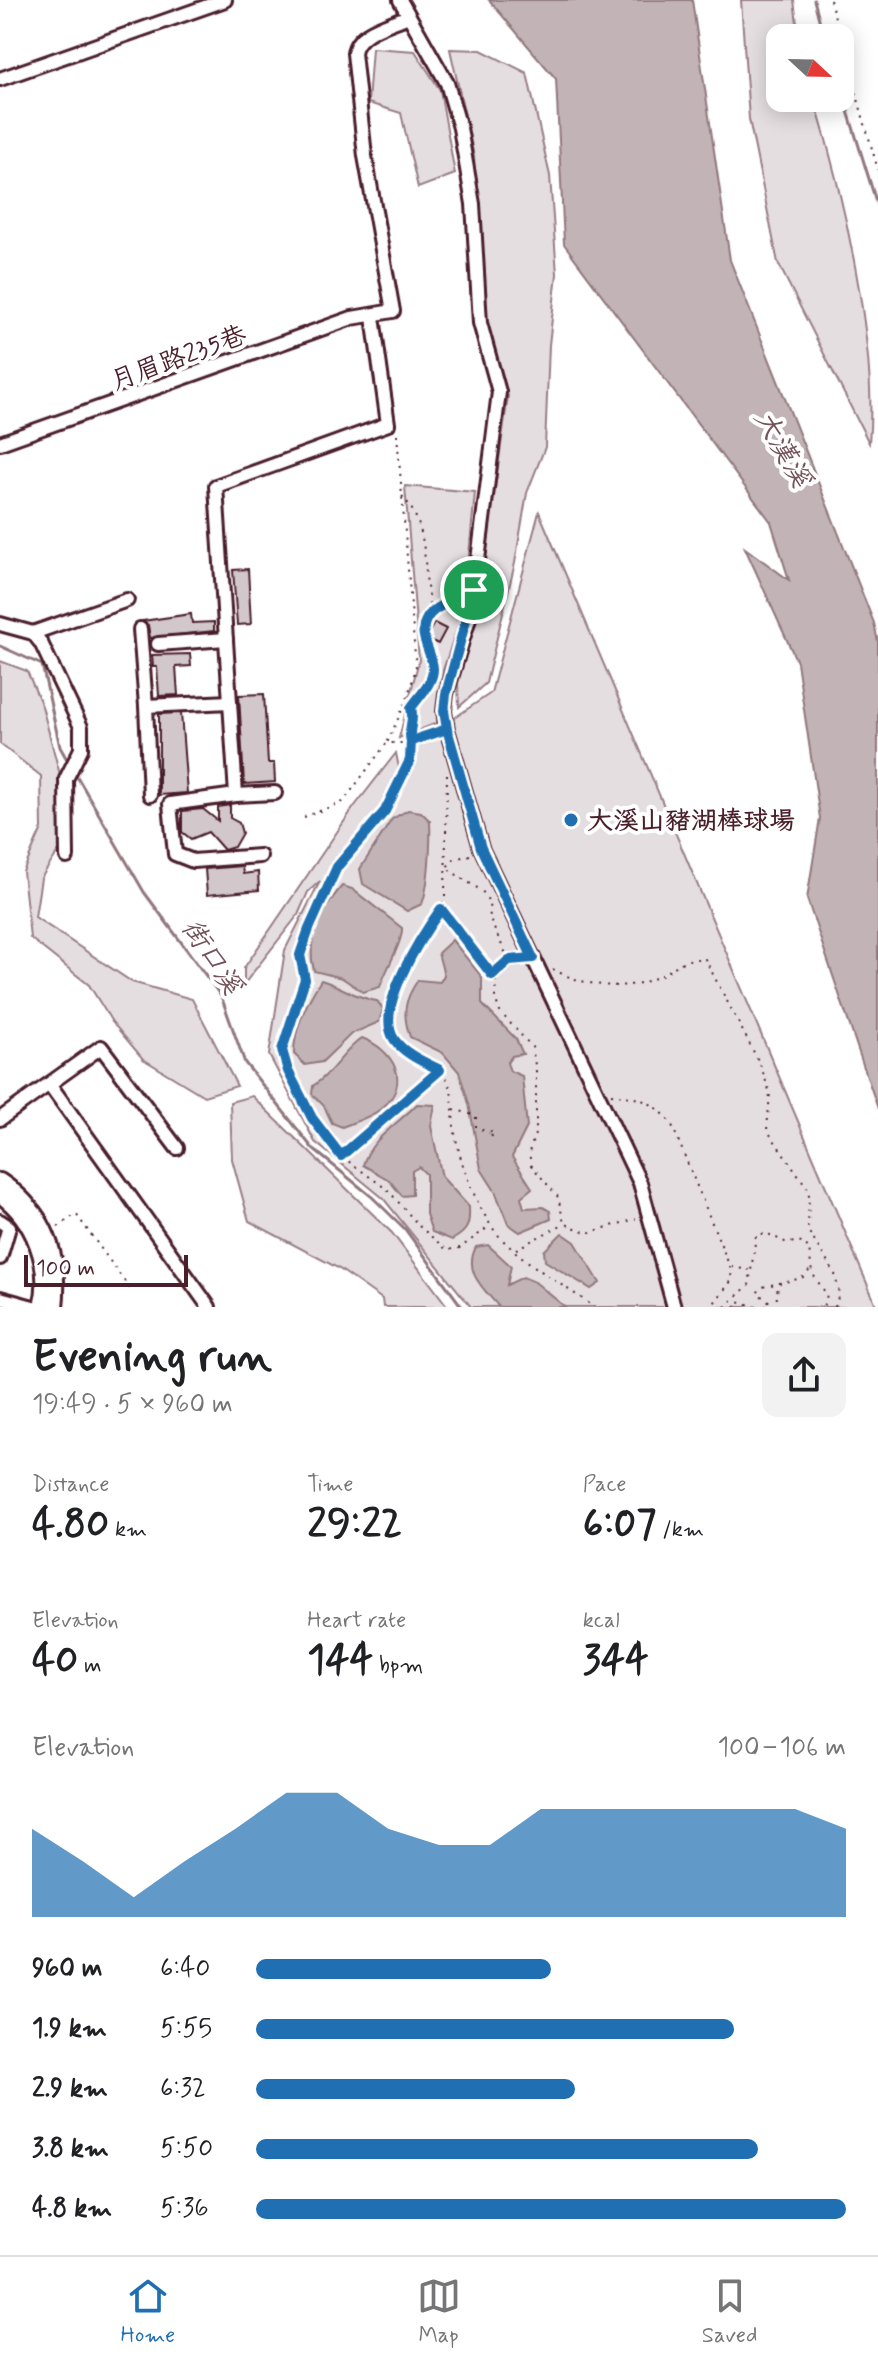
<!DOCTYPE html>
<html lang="en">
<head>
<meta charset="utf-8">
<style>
	:root { --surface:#fff; --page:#f2f2f2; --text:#202124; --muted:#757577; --line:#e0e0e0; --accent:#1f6fb2 }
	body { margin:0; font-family:Mynerve,"LXGW WenKai TC",sans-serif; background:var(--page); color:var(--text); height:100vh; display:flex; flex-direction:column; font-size:30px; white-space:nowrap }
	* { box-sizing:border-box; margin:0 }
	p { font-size:26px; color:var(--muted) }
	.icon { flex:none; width:44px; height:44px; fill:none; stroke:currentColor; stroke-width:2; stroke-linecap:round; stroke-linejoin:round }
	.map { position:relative; height:1307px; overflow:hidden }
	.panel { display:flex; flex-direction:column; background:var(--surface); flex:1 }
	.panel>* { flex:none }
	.needle { width:52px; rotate:112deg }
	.controls { position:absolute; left:766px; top:24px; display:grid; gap:16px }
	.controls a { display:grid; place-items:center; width:88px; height:88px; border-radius:16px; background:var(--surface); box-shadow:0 4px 20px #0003; font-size:40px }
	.scale { position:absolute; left:24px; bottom:20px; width:164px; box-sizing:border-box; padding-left:8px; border:4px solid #4a1f2b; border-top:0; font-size:22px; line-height:28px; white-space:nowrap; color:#4a1f2b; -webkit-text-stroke:6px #fff; paint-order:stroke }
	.pin { position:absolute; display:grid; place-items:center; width:68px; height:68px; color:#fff; margin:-34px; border:4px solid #fff; border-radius:50%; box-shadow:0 2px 8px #0007 }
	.round { display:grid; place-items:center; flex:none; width:84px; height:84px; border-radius:16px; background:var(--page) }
	.overview { display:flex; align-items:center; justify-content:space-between; height:136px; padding:0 32px }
	h1 { font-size:44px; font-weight:700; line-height:60px }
	.stats { display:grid; grid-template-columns:repeat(3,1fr); gap:12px; height:136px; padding:8px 32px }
	.stats div { display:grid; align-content:center }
	.stats b { font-size:40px; font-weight:700 }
	.stats small { font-size:22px; font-weight:400 }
	.stats p { font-size:22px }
	.chart { height:224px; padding:16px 32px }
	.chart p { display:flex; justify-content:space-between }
	.chart svg { width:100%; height:144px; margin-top:8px; fill:var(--accent); opacity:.7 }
	ul { padding:0 32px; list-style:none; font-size:26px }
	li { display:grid; grid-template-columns:128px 96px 1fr; align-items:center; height:60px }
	li i { height:20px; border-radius:10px; background:var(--accent) }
	.tab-bar { display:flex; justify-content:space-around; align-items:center; height:112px; border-top:2px solid var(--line); background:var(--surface); font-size:22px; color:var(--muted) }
	.tab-bar a { display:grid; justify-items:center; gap:4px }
	.tab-bar .current { color:var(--accent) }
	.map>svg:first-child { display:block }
</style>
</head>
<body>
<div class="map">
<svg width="878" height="1307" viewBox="0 0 878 1307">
	<rect width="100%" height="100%" fill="#fff"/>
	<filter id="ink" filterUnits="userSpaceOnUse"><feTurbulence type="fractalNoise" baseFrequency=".0125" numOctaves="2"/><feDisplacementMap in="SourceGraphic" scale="16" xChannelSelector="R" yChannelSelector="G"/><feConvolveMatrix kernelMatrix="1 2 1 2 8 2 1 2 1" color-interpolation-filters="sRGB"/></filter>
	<g filter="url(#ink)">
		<!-- green -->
		<g fill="#e5dee0" stroke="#987e86" stroke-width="2">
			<path d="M741 0H794L799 38H780V98H814C843 194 878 346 869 443L778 263 749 119Z"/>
			<path d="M372 48 415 51 440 90 455 174 418 188 401 113 368 103Z"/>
			<path d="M450 49 481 50 527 73 550 176 557 274 549 345 545 447 527 493 515 563 486 683 459 707 458 683 476 622 508 396 487 334 474 156Z"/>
			<path d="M405 486 475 492 464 607 443 670 437 723 399 738 419 660Z"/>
			<path d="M539 512 877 1307H471L383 1198 315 1142 269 1055 285 950 320 881 308 892 298 915 244 984V968L354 807 396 753 399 768 410 748 491 693Z"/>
			<path d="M0 661 27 671 42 706 60 775V849L41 878 35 917 132 982 192 999 237 1086 204 1096 143 1059 112 1022 89 985 30 938 23 872 42 828 41 776 0 744Z"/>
			<path d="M252 1096 392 1233 448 1307H383L382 1299 338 1268 249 1221 232 1159 230 1102Z"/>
		</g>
		<!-- water -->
		<g fill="#c1b3b6" stroke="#91787e" stroke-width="2">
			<path d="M489 0H692L730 260 874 623 878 642V1109L807 899 820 818 797 662 745 548 789 580 771 522 564 244 556 79Z"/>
			<path d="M408 810 421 812 430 821C431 840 429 887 422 904L407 911 363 884 360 869 392 819Z"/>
			<path d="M342 886 352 889 402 928C403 942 385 971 380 987L363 992 342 978 314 971C305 938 321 911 342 886Z"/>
			<path d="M452 940 482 977V1004L516 1039 523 1054 512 1056 507 1063 510 1071 522 1076 527 1127 512 1157 532 1188 521 1197 524 1208 543 1207 550 1211 551 1219 520 1232 508 1224 495 1191 481 1169 469 1104 459 1072 443 1053 410 1037C402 1014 404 1000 418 980L440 982 444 975 438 953Z"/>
			<path d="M321 980C341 986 356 998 377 1001L383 1009 379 1022 351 1034 322 1062 305 1065 294 1054C294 1027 307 1002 321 980Z"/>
			<path d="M362 1038C394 1050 412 1083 382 1108 372 1117 354 1122 342 1127L332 1123 324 1106 312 1094 313 1086C337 1069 340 1054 362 1038Z"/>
			<path d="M417 1104 435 1105 431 1126 442 1177 469 1207C470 1225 468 1231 452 1240L432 1232 426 1214V1174L419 1167 412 1171V1195L402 1196 389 1180 363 1165C370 1139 399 1123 417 1104Z"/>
			<path d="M562 1233 575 1242 600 1283 591 1289 545 1261 544 1251Z"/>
			<path d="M488 1245 511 1266 507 1285 523 1277 535 1282 565 1307H499C483 1288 463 1272 476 1247Z"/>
		</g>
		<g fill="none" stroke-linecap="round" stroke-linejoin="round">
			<!-- stream -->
			<g stroke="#91787e" stroke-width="3">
				<path d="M814 0 824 38"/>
				<path d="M840 85 878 208"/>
				<path d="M0 646 42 665 60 747 69 763"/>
				<path d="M75 773 144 892 221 996 245 1063 313 1149 371 1196 405 1229 462 1307"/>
			</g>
		</g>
		<!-- building -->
		<g fill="#d2c7cb" stroke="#4a1f2b" stroke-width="2">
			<path d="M248 569 251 624 237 625 233 570Z"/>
			<path d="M191 614 192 623 214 622V631L150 638 148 625 143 621Z"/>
			<path d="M434 623 446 629 438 644 426 638Z"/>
			<path d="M190 654 191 666 176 667 178 695 159 696 157 667H153L152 655Z"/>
			<path d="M264 694 268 763H274L275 782 244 784 239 695Z"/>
			<path d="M181 713 187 793 159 795V714Z"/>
			<path d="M230 805V818L239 823 242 833 234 847 224 850 208 832 191 839 182 832V811L203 809 218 821V807Z"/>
			<path d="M242 866 243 874 258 872 259 890 207 895 205 869Z"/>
		</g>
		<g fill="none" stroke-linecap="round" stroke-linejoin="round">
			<!-- minor casing -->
			<g stroke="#4a1f2b" stroke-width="18">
				<g id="minor">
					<path d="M400 0 447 83 460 128 473 204 480 323 499 392 472 608 446 694 444 711 447 729 481 848 640 1183 674 1307"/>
					<path d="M0 79 225 0"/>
					<path d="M0 443 352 318 393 311 365 156 354 53C357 31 389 25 408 16"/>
					<path d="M0 624 33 633 41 643 81 727V749L66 779 67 857"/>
					<path d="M140 629 146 706"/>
					<path d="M33 633 127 600"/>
					<path d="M158 644 226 639"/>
					<path d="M275 793 236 795 216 486 388 424 373 317"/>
					<path d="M150 795 146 706 230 702"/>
					<path d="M236 795 170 804 175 854 193 861 260 856"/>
					<path d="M50 1085 209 1307"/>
					<path d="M0 1119 101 1047 177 1148"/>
					<path d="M0 1221 9 1227 0 1258"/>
					<path d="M0 1298 33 1307"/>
				</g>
			</g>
			<!-- major casing -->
			<g stroke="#4a1f2b" stroke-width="20">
				<g id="major">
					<path d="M0 1181C45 1211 61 1254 55 1307"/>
					<path d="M0 1195C34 1219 52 1267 41 1307"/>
				</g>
			</g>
			<!-- path -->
			<g stroke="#4a1f2b" stroke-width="2" stroke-dasharray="2 6" stroke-linecap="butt">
				<path d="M830 0 878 170"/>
				<path d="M397 434 416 668 407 699 387 743H405L435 733"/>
				<path d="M402 496C432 529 421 570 431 611"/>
				<path d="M462 599C439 609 416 615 426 646 428 653 432 662 432 670 432 684 418 697 411 708L414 717 408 733 410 760 385 811 337 867 309 929 300 955 305 979 282 1050 288 1071 312 1118 341 1156 388 1190 420 1227 447 1250 460 1248 490 1226"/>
				<path d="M447 774 445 896C432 940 391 972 390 1022 389 1052 424 1054 440 1070 457 1087 451 1112 455 1133 460 1163 474 1199 490 1224 509 1255 564 1285 594 1307"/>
				<path d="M304 817 343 802 386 744"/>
				<path d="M470 855 454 859 446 868 482 891 489 902 490 920 508 958"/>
				<path d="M442 910 496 981 495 998 500 1012 532 1047 536 1071V1131L529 1152 531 1165 558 1197 564 1223 587 1233 636 1219"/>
				<path d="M553 969C582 986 624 992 655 978 679 968 676 958 705 959L760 1064 770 1093 767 1130 809 1190 808 1231 835 1274 839 1294 835 1307"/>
				<path d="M492 975 509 960 521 959"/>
				<path d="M611 1094C639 1098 655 1100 672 1125L730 1267 732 1280 711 1307"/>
				<path d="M454 1109 476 1116V1127L489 1133"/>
				<path d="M490 1131 494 1132 492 1136 489 1135Z"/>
				<path d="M342 1156 439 1071"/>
				<path d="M58 1227 76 1214 133 1293"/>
				<path d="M516 1249 563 1224"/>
				<path d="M732 1267 749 1270"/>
				<path d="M725 1307 749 1285 756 1236 766 1233 785 1242 804 1243 809 1249 812 1273 827 1295 823 1307"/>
				<path d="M735 1307 738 1301 756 1307"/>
				<path d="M765 1307 770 1302 757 1293 762 1287 802 1278 812 1268"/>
				<path d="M776 1307 778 1284"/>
			</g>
			<!-- minor -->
			<use href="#minor" stroke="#fff" stroke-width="12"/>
			<!-- major -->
			<use href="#major" stroke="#fff" stroke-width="14"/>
		</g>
	</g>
	<g fill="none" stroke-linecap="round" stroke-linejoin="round" filter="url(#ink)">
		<!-- route casing -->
		<g stroke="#fff" stroke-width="16">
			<path id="route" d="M474 590 446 694 444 711 447 729 411 741 410 760 385 811 337 867 309 929 300 955 305 979 282 1050 288 1071 312 1118 341 1156 440 1070C424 1062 404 1054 394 1039 374 1008 423 934 441 909L492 975 509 960 533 958 481 848 447 729 411 741C407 730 415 721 411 708 418 697 433 684 433 669 432 649 414 633 430 614 440 602 461 600 474 590"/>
		</g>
		<!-- route -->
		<use href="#route" stroke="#1f6fb2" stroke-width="10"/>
	</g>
	<!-- markers -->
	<circle fill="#1f6fb2" stroke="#fff" stroke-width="3" cx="571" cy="820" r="8"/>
	<g text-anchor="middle" stroke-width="8" stroke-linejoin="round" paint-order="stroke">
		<!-- street labels -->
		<g font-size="26" fill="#4a1f2b" stroke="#fff">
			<text transform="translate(178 357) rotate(-20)" y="9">月眉路235巷</text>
		</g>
		<!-- poi labels -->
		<g font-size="26" font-weight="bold" fill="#4a1f2b" stroke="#fff" text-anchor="start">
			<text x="587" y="829">大溪山豬湖棒球場</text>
		</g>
		<!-- water labels -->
		<g font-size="28" font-style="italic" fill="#74535c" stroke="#fff">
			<text transform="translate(784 448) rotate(60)" y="10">大漢溪</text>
			<text transform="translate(213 956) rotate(56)" y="10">街口溪</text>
		</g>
	</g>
</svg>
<div class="controls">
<a><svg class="needle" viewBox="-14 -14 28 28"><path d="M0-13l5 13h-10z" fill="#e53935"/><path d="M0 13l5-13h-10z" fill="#757577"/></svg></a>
</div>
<div class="scale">100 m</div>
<div class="pin" style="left:474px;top:590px;background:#1e9e55"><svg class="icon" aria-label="arrive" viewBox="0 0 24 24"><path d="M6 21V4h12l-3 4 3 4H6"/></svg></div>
</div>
<section class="panel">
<div class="overview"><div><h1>Evening run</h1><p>19:49 · 5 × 960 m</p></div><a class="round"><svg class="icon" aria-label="share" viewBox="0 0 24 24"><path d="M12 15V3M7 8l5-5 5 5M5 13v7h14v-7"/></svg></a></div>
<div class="stats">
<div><p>Distance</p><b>4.80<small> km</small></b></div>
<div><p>Time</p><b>29:22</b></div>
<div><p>Pace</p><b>6:07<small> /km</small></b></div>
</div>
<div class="stats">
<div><p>Elevation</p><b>40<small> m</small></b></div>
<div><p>Heart rate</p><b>144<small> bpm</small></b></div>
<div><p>kcal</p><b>344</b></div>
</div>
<div class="chart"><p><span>Elevation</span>100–106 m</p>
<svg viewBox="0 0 160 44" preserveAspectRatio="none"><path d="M0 44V17L10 27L20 38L30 27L40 17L50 6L60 6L70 17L80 22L90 22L100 11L110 11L120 11L130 11L140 11L150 11L160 17V44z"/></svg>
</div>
<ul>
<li><b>960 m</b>6:40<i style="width:50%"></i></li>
<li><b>1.9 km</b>5:55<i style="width:81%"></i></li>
<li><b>2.9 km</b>6:32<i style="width:54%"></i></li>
<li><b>3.8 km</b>5:50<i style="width:85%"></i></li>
<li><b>4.8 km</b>5:36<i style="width:100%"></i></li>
</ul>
</section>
<nav class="tab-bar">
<a class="current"><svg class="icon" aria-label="home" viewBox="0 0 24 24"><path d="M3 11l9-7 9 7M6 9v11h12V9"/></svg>Home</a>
<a><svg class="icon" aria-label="map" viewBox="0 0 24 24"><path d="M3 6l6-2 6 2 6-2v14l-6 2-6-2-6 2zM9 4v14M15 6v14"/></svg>Map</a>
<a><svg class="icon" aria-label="saved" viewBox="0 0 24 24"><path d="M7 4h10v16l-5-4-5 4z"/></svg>Saved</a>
</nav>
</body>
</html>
